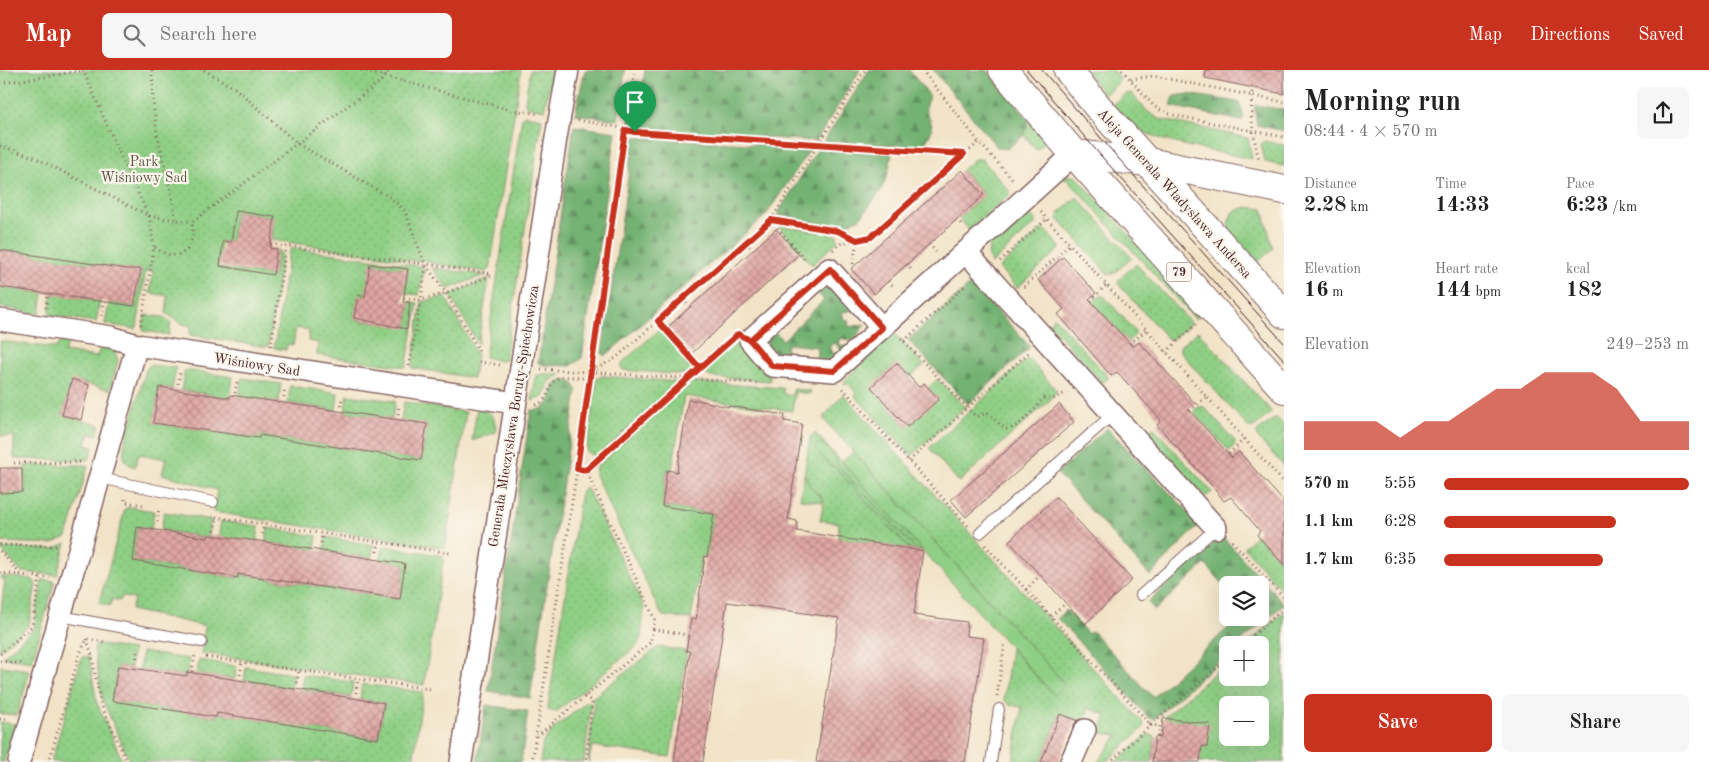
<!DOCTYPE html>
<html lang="en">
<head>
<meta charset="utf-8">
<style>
	:root { --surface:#fff; --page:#f6f6f6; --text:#222; --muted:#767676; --accent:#c8321e }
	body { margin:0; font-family:"Old Standard TT",serif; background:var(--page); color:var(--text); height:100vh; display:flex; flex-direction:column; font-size:19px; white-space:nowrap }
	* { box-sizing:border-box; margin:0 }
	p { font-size:16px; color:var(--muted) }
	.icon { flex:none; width:28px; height:28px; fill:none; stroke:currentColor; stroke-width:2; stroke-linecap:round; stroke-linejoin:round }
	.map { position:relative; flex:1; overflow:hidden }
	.details { display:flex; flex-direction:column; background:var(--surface); width:425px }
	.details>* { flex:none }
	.buttons { position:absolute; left:1219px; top:506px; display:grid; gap:10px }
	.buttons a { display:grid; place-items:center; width:50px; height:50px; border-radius:8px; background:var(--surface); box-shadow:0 5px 20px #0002; font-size:25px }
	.pin { position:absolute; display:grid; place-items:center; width:42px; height:42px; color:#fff; margin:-51px -21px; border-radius:50% 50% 50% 0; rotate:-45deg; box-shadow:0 0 5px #0007 }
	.pin .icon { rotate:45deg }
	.round { display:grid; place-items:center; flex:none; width:52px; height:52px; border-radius:8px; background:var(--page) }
	.summary { display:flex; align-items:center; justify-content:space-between; height:85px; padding:0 20px }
	h1 { font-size:28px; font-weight:600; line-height:38px }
	.metrics { display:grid; grid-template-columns:repeat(3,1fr); gap:8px; height:85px; padding:5px 20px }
	.metrics div { display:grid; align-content:center }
	.metrics b { font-size:21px; font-weight:600 }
	.metrics small { font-size:14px; font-weight:400 }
	.metrics p { font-size:14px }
	.chart { height:140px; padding:10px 20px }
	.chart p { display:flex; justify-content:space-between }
	.chart svg { width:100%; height:90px; margin-top:5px; fill:var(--accent); opacity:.7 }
	.primary-button { display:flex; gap:10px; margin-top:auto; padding:10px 20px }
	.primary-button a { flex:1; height:58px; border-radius:8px; background:var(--accent); color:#fff; font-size:20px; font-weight:600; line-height:58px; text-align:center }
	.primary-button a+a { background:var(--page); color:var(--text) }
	ul { padding:0 20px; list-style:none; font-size:16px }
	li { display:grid; grid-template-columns:80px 60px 1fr; align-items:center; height:38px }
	li i { height:12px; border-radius:6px; background:var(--accent) }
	header { display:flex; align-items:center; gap:30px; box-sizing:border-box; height:70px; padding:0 25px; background:var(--accent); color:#fff }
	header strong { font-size:24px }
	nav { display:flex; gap:28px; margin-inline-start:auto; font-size:18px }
	.search { width:350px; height:45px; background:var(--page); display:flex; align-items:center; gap:12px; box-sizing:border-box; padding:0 18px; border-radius:8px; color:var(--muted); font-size:19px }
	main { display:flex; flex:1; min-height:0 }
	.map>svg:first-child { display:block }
</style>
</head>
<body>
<header>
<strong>Map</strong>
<div class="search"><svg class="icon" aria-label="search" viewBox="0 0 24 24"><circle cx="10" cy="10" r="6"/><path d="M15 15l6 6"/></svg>Search here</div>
<nav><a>Map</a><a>Directions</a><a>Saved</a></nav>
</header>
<main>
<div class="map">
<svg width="1284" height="692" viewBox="0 0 1284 692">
	<defs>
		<pattern id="grass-dots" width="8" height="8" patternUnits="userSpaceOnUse" patternTransform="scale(1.25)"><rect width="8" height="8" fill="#8fcf85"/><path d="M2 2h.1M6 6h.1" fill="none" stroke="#7db173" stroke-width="1.8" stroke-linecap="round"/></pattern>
		<pattern id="forest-firs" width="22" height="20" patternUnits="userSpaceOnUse" patternTransform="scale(1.25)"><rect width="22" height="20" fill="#73b272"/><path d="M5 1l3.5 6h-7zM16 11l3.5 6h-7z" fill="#60905e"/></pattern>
		<pattern id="building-cross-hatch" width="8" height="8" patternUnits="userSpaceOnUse" patternTransform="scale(1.25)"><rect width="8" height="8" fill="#e0a8a5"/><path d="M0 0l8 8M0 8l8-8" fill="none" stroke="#b88887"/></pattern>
	</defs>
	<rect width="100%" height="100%" fill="#fbf7ec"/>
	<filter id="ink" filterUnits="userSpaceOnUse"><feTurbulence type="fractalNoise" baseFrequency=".02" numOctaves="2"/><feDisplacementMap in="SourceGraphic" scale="10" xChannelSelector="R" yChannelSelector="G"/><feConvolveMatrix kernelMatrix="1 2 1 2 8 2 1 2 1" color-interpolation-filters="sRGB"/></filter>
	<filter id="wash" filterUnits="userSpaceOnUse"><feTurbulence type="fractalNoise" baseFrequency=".0096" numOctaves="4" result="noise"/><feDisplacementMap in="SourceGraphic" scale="20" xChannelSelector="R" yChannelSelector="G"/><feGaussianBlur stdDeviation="1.12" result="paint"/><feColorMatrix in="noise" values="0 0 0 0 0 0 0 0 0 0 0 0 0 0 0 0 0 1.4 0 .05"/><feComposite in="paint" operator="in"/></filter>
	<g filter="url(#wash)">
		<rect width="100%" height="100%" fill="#f2e3c7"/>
		<!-- grass -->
		<g fill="url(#grass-dots)" stroke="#6c7758" fill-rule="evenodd">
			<path d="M0 0H521L490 199 487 202 431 193C425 189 422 190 416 191L272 170 274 147 236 141 231 172 224 171 221 173 218 198 274 206 278 179 282 184 268 277 190 265 191 256 180 253 166 243 168 226 150 223 153 200H146L137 257 135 259 105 254 109 233 132 236V238H135L142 200 139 199 138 201 0 180Z"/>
			<path d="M530 0H552L544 40 526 36 525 32Z"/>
			<path d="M1085 0H1112L1119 8 1117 14 1104 25Z"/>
			<path d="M1131 23 1147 41 1159 49 1248 68 1252 89C1219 82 1156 74 1131 54 1124 48 1118 41 1112 35L1125 24Z"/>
			<path d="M525 45 542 48 505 290 500 291 485 287 522 47Z"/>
			<path d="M1028 49 1047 71 1036 80 1024 65Z"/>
			<path d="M1264 71 1284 75V96L1265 92 1261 74Z"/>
			<path d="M974 89H982L1011 123 969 160 959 148 984 125 962 100Z"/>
			<path d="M1067 105 1077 107 1201 244 1195 249 1068 110 1060 108Z"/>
			<path d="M1077 127 1132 188 1113 204H1108L1058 149 1059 143Z"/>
			<path d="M1246 137 1263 139 1273 179 1254 195 1230 165C1227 156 1228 150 1233 142Z"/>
			<path d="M1027 140 1037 152 991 194 988 184 990 174Z"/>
			<path d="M780 155 837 165 838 171 812 195 779 157Z"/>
			<path d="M1043 158 1061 178 1017 218 999 198Z"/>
			<path d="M292 178 421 196 424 200 419 225 404 223 408 199 371 194 365 227 358 226 354 249 368 252 369 250 407 258 410 232 418 233 406 297 317 285 318 273 308 271 309 260 296 258 293 275 287 274 286 280 274 278 289 182Z"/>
			<path d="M1136 194 1191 253 1173 269H1168L1118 214 1119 209Z"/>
			<path d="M432 198 485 205 448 219Z"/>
			<path d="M489 208 478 274 450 225Z"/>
			<path d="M0 217 43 223 40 244 0 237Z"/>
			<path d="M52 224 100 231 96 252 49 245Z"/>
			<path d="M445 226 477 285 473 308 412 298 422 232Z"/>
			<path d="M1100 226H1104L1135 261V265L1128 272 1093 232Z"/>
			<path d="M145 245 164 247 171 253 169 265 144 261 143 258Z"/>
			<path d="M1054 247 1109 308 1102 313 1049 254Z"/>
			<path d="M660 259 664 260 695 295V298L687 305 623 300 621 297 623 292Z"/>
			<path d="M1198 261 1272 342 1254 357H1248L1180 282V276Z"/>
			<path d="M894 263 924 295 910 307 897 294 907 357 938 329 928 318 938 309 965 337 911 386 855 326 857 324 848 313 845 315 844 311Z"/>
			<path d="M66 266H72L64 282 96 287 102 275 114 280 118 290 110 320 72 310 63 345 100 355 97 365 90 363 86 375 93 377 90 388 86 390 14 389V366H0V271L55 278Z"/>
			<path d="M738 269 770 303V311L711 307 705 304V298Z"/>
			<path d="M1028 288 1057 321 1048 332 959 412 929 378Z"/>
			<path d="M150 295 176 298 172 319 159 317 154 353 258 368 259 365 421 390 427 355 401 351 404 332 466 342 445 478 213 442 217 420 162 404 166 389 139 384 135 397C124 394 123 387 124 376L146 300Z"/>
			<path d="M185 300 233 307 230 328 181 320Z"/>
			<path d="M542 304H562L550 311 543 327 532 331 536 306Z"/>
			<path d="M602 306 679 312 601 383 594 386 587 382V377L597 309Z"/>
			<path d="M242 308 281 314 279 332 265 330 264 333 239 329Z"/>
			<path d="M692 312 783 318V324L792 325 793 319 811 321 810 324 795 322 792 341 684 326 672 401 667 400 662 436 714 444 707 487 702 486 691 549 663 546 661 544 595 405 596 398 599 394 685 316Z"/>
			<path d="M290 316 338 323 336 340 288 333Z"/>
			<path d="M843 324 1144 654 1143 658 1106 692H1098L1118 665 1099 663 1106 645 1089 639 1084 652 1060 644 1041 692H1013L1022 637 1010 635 1004 630 1011 578 1054 625 1065 614 826 352 823 348Z"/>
			<path d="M347 325 395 331 392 349 345 342Z"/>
			<path d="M1198 337H1204L1235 371 1234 376 1229 381 1193 342Z"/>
			<path d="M477 338C491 340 496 348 496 362L475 370H472Z"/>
			<path d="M1276 347 1284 356V396L1257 367V362Z"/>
			<path d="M1154 358 1212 422 1205 427 1148 363Z"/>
			<path d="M815 363 923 481 916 480 836 393 821 372 815 378 831 397 833 395 910 479 838 468 839 453 820 450C821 444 825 434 823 429 818 420 810 424 806 406H804L810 367Z"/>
			<path d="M25 395H86L88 396 67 467 52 474 0 472V423H25Z"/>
			<path d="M585 417 588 420 644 537 641 568 637 576 556 642 548 640V637L581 422Z"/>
			<path d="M129 437 154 441 151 459 137 457 133 491 237 508 238 504 400 529 405 494 381 490 383 476 444 486 424 615 201 583 205 556 131 540 134 529 122 526 120 531 112 529 110 536 99 533 125 439Z"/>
			<path d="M164 442 211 450 208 468 161 460Z"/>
			<path d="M221 451 259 456 257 471 218 469Z"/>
			<path d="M268 458 317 466 315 480 266 472Z"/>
			<path d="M1257 465 1284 495V523L1244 477Z"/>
			<path d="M326 467 374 475 371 488 324 481Z"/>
			<path d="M66 473 57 505 21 502 0 478 54 479Z"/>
			<path d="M0 506 32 509 36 514 29 555 0 580V548L5 509H0Z"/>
			<path d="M42 510 55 511 32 591 3 587 34 558Z"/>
			<path d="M1284 542V692H1200L1163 648 1227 592 1228 608H1260V575H1247ZM1228 635H1260V668H1228Z"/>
			<path d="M97 574 133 580 130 598 118 596 112 631 216 647 217 643 378 669 384 633 360 629 362 614 423 622 413 692H130L103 631 94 578Z"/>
			<path d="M658 577 687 581 670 687 592 676 589 692H588L594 632 591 629Z"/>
			<path d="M142 582 189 589 187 606 139 599Z"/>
			<path d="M82 587H89L97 633 123 692H51Z"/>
			<path d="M199 590 236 596 235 609 223 607 222 612 196 608Z"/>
			<path d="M1 596 30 600 17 645 0 644Z"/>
			<path d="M246 597 293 604 291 618 244 610Z"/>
			<path d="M303 605 353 612 351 627 301 619Z"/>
			<path d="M588 631 591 633 584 692H540L543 672 553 659Z"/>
			<path d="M0 652 15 654 4 692H0Z"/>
			<path d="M1148 664 1155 667 1152 692H1116Z"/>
		</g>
		<!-- forest -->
		<g fill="url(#forest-firs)" stroke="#5e684e">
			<path d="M585 0H625L618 50 575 44Z"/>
			<path d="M645 0H860L816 71 636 59Z"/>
			<path d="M869 0H909L930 26C919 43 932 46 932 58 931 65 926 71 922 77L824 71Z"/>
			<path d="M933 0H987L1028 49 1024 65 1007 79 998 78Z"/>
			<path d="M1188 24 1238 32 1240 34 1244 48 1241 51 1171 36 1174 26Z"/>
			<path d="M1255 35 1284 40V61L1257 55 1254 36Z"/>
			<path d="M574 56 616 62 582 288 571 296 544 295 538 293Z"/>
			<path d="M634 67 811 78 766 145 605 286 602 283Z"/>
			<path d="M818 79 892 83 888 104 881 120 869 137 859 149 838 157 777 145Z"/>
			<path d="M972 213 1030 277 968 334 908 270Z"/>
			<path d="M829 215 856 240 842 242 844 250H848L849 257 865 254 854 271 840 268 838 274 850 278 841 281 835 272 829 277 836 286 834 292 816 290 817 277 787 274 785 287 780 290 766 273 773 260 783 270 824 230 816 221Z"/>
			<path d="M564 310 573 313 577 320 530 628 488 621 531 340C552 341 548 327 556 314Z"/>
			<path d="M1107 358 1200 454 1150 506 1057 403Z"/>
			<path d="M1222 466 1284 534 1237 575H1228L1227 584 1154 649 1148 647 1057 548 1066 540 1088 564 1092 561 1153 627 1239 548H1260V515H1228L1227 518 1205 494 1155 540 1148 532Z"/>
			<path d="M486 635 528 641 521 692H477Z"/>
		</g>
		<!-- garden -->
		<g fill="#8fcf85" stroke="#6c7758">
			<path d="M821 372 838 391 836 393 916 480 910 479 834 396 832 397 814 378Z"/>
			<path d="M853 382 1065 614 1054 625 842 392Z"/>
			<path d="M804 406H806C810 424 821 422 823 432L800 429Z"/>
		</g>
		<g id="blocks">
			<!-- building -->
			<g fill="url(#building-cross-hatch)">
				<path d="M1206 0H1284V24L1205 8Z"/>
				<path d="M962 100 984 125 874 224 851 199Z"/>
				<path d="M236 141 275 147 270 178 277 179 273 205 220 196 223 171 231 172Z"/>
				<path d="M776 159 799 184 692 283 668 257Z"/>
				<path d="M0 180 127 199H141L134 236 0 217Z"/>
				<path d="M1063 187 1096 223 1089 229 1133 277 1139 272 1195 333 1188 339 1232 388 1239 382 1284 432V495L1257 465 1260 461 1231 427 1224 431 1213 417 1157 355 1161 350 1117 302 1111 306 1058 244 1064 239 1038 210Z"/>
				<path d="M370 194 408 199 403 232H410L407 259 354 248 358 225 365 227Z"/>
				<path d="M897 293 919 317 924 313 939 329 907 357 871 317Z"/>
				<path d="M72 309 89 315 81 350 62 345Z"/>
				<path d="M159 317 230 328V325L427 354 421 390 259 365V368L153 353Z"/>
				<path d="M688 330H698L728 337 729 336 785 345 784 351 802 354 788 449 797 451V461L923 481 914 545 967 552 966 566 984 568 965 692H816L839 548 727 532 703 692H674L690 581H686L691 549H696L705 486 707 487 714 444 662 436 667 400 677 402Z"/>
				<path d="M1059 334 1074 352 966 447 951 430Z"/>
				<path d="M0 398H22V422L0 423Z"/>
				<path d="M1056 427 1132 510 1085 554 1009 471Z"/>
				<path d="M137 457 208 468 209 465 259 471 405 494 400 529 238 504V508L133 491Z"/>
				<path d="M118 596 187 606V602L384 633 378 669 217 643 216 647 112 631Z"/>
				<path d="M1060 644 1077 650 1074 655 1059 692H1041Z"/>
				<path d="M1163 648 1210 654 1207 677 1202 676 1200 692H1152L1155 667 1161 668Z"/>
			</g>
		</g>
	</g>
	<g filter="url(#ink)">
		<use href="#blocks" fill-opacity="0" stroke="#856462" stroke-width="1"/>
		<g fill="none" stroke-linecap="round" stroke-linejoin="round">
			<!-- lane casing -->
			<g stroke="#856462" stroke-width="12">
				<g id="lane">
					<path d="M100 408 213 432"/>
					<path d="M980 463 1113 344"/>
					<path d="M1141 525 1216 458"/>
					<path d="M60 546 202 572"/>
					<path d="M991 692 999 639"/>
				</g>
			</g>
			<!-- street casing -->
			<g stroke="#856462" stroke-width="24">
				<g id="street">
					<path d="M966 182 1216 458"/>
					<path d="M0 250 111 267 137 275 515 333"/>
					<path d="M882 258 829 199 750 270 772 296 834 301 1074 84"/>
					<path d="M19 692 137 275"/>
					<path d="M461 692 556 68 568 0"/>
					<path d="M1071 692 1085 660"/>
				</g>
			</g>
			<!-- secondary casing -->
			<g stroke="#856462" stroke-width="30">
				<path id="secondary" d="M1074 84 1148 92 1284 120"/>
			</g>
			<!-- primary casing -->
			<g stroke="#856462" stroke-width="30">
				<g id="primary">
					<path d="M1003 0 1074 84 1284 319"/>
					<path d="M1068 0 1098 37 1284 244"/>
				</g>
			</g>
			<!-- path -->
			<g stroke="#856462" stroke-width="3" stroke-dasharray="1 4" stroke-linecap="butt">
				<path d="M83 0 128 103 149 146 154 177"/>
				<path d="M152 0C152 29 155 57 162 85 167 107 174 127 175 150L192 152"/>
				<path d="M204 0 236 19 298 74 391 128 405 141 425 194 446 223 481 284"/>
				<path d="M361 0 511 40 540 44"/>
				<path d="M922 0 979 72 1014 111"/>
				<path d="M1122 0 1154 36 1158 39 1173 45 1284 67"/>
				<path d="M1131 9 1154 6 1284 32"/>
				<path d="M0 13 51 6 82 0"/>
				<path d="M1253 17C1249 42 1253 65 1259 90"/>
				<path d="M578 50 617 57 635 62 964 84"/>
				<path d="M0 76 34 87 149 146 175 150"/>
				<path d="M1041 142 1284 413"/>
				<path d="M957 149 963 156"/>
				<path d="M771 150 839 161 857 170 871 167 979 72"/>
				<path d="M771 150 806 191"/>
				<path d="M746 172 752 180"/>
				<path d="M271 174 286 176"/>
				<path d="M929 174 936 182"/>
				<path d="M833 180 839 174 857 170 853 194"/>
				<path d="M1000 191 1047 149"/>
				<path d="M907 194 913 202"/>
				<path d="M888 211 895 218"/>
				<path d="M1024 217 1069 175"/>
				<path d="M404 228 421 230 426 196"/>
				<path d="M683 229 690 237"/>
				<path d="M1091 231 1106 215"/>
				<path d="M46 238 48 224"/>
				<path d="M102 246 104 232"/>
				<path d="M658 251 700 298"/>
				<path d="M141 255 154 177C179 195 196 181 192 152L381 11 390 0"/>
				<path d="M901 268 973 344 978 346 988 343 1005 359C1017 359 1028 346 1036 338 1039 335 1040 331 1043 328L1053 329 1067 322"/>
				<path d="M904 271 967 214"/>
				<path d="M1130 274 1146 260"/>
				<path d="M271 276 286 176 425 194 493 204"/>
				<path d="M1166 282 1196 254"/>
				<path d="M479 292 501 295"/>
				<path d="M409 296 421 230 446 223 493 205"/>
				<path d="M541 299 759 313"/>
				<path d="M592 301 616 288 771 150 865 0"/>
				<path d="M178 314 180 303"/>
				<path d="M842 319 845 321 968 456"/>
				<path d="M235 323 237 311"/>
				<path d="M284 327 285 318"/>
				<path d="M536 335C552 329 546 314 558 308 567 305 581 308 591 309"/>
				<path d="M341 336 342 327"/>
				<path d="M1190 341 1206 327"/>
				<path d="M398 344 399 335"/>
				<path d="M1229 384 1244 369"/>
				<path d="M909 391 1029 282"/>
				<path d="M14 393 84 392"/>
				<path d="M586 400 731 271"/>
				<path d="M125 429V432L143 435"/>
				<path d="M216 447 450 483"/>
				<path d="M157 452 159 438"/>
				<path d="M214 461 217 447"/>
				<path d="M262 464 264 454"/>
				<path d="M1232 471 1284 528"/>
				<path d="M321 473 322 463"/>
				<path d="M0 475 55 476 59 474"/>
				<path d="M985 475 1151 655 1110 692"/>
				<path d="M0 481 21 505"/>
				<path d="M377 482 379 472"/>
				<path d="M0 503 50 508"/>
				<path d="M1026 520 1040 505"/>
				<path d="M1051 546 1066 533"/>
				<path d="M653 559 688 565"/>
				<path d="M87 569 92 586 100 632 127 692"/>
				<path d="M1242 575 1284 538"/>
				<path d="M0 584 32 556 40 507"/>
				<path d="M206 587 430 619"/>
				<path d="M0 591 25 594"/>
				<path d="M136 593 138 577"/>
				<path d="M192 602 195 585"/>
				<path d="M240 605 242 592"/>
				<path d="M297 613 299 600"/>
				<path d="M356 623 358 609"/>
				<path d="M585 626 592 632 586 692"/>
				<path d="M997 626 1005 572"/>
				<path d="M0 649H10"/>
				<path d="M537 666 650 573 655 550 586 400 577 399"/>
				<path d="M1158 667 1160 656 1151 655 1228 588"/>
				<path d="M49 692 79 585 87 569 106 572"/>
				<path d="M532 692 591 309 611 153 635 0"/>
			</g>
			<!-- lane -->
			<use href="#lane" stroke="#fff" stroke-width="10"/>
			<!-- street -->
			<use href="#street" stroke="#fff" stroke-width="21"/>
			<!-- secondary -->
			<use href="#secondary" stroke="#fff" stroke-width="28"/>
			<!-- primary -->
			<use href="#primary" stroke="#fff" stroke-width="28"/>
			<!-- tram -->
			<g stroke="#4a1f2b" stroke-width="1">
				<path d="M1027 0 1102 87 1284 290"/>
				<path d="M1042 0 1119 89 1284 273"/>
			</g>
		</g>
	</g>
	<g fill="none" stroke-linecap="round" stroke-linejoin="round" filter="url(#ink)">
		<!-- route casing -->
		<g stroke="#fff" stroke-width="10">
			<path id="route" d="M635 62 625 60 577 399 586 400 738 264 750 270 772 296 834 301 882 258 830 199 750 270 738 264 700 298 658 251 771 150 838 161 857 170 871 167 964 84 635 62"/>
		</g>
		<!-- route -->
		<use href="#route" stroke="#c8321e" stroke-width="6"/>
	</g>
	<g text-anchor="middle" stroke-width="4.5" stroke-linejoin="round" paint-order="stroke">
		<!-- shield labels -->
		<rect fill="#fbf7ec" stroke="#7f6065" stroke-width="1" x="1166.5" y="192.5" width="25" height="19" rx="4"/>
		<g font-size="12" font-weight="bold" fill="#4a1f2b">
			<text x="1179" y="206">79</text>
		</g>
		<!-- park labels -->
		<g font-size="14" fill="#5f5446" stroke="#fbf7ec">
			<text x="144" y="96">Park<tspan x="144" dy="16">Wiśniowy Sad</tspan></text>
		</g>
		<!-- street labels -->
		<g font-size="14" fill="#4a1f2b" stroke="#fbf7ec">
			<text transform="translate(1175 123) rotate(48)" y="5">Aleja Generała Władysława Andersa</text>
			<text transform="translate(257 294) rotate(9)" y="5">Wiśniowy Sad</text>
			<text transform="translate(513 346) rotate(-81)" y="5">Generała Mieczysława Boruty-Spiechowicza</text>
		</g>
	</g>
</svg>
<div class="buttons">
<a><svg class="icon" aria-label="layers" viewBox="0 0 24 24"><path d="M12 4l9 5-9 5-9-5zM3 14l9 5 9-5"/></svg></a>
<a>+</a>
<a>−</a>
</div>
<div class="pin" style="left:635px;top:62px;background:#1e9e55"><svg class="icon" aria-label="arrive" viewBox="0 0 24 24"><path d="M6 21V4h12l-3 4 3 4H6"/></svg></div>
</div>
<section class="details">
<div class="summary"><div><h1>Morning run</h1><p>08:44 · 4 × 570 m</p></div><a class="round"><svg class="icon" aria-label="share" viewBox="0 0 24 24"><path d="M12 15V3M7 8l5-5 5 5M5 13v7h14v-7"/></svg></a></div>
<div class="metrics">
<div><p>Distance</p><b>2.28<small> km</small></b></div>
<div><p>Time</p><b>14:33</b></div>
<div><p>Pace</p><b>6:23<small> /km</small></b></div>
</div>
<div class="metrics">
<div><p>Elevation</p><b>16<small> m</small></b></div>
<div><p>Heart rate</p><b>144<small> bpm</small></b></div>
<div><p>kcal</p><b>182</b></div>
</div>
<div class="chart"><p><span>Elevation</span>249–253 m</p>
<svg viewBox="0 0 160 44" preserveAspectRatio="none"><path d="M0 44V30L10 30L20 30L30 30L40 38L50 30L60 30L70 22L80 14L90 14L100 6L110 6L120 6L130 14L140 30L150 30L160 30V44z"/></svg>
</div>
<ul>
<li><b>570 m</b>5:55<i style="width:100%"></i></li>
<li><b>1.1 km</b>6:28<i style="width:70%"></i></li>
<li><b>1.7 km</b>6:35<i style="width:65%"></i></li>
</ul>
<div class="primary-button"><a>Save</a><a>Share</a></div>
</section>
</main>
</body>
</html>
